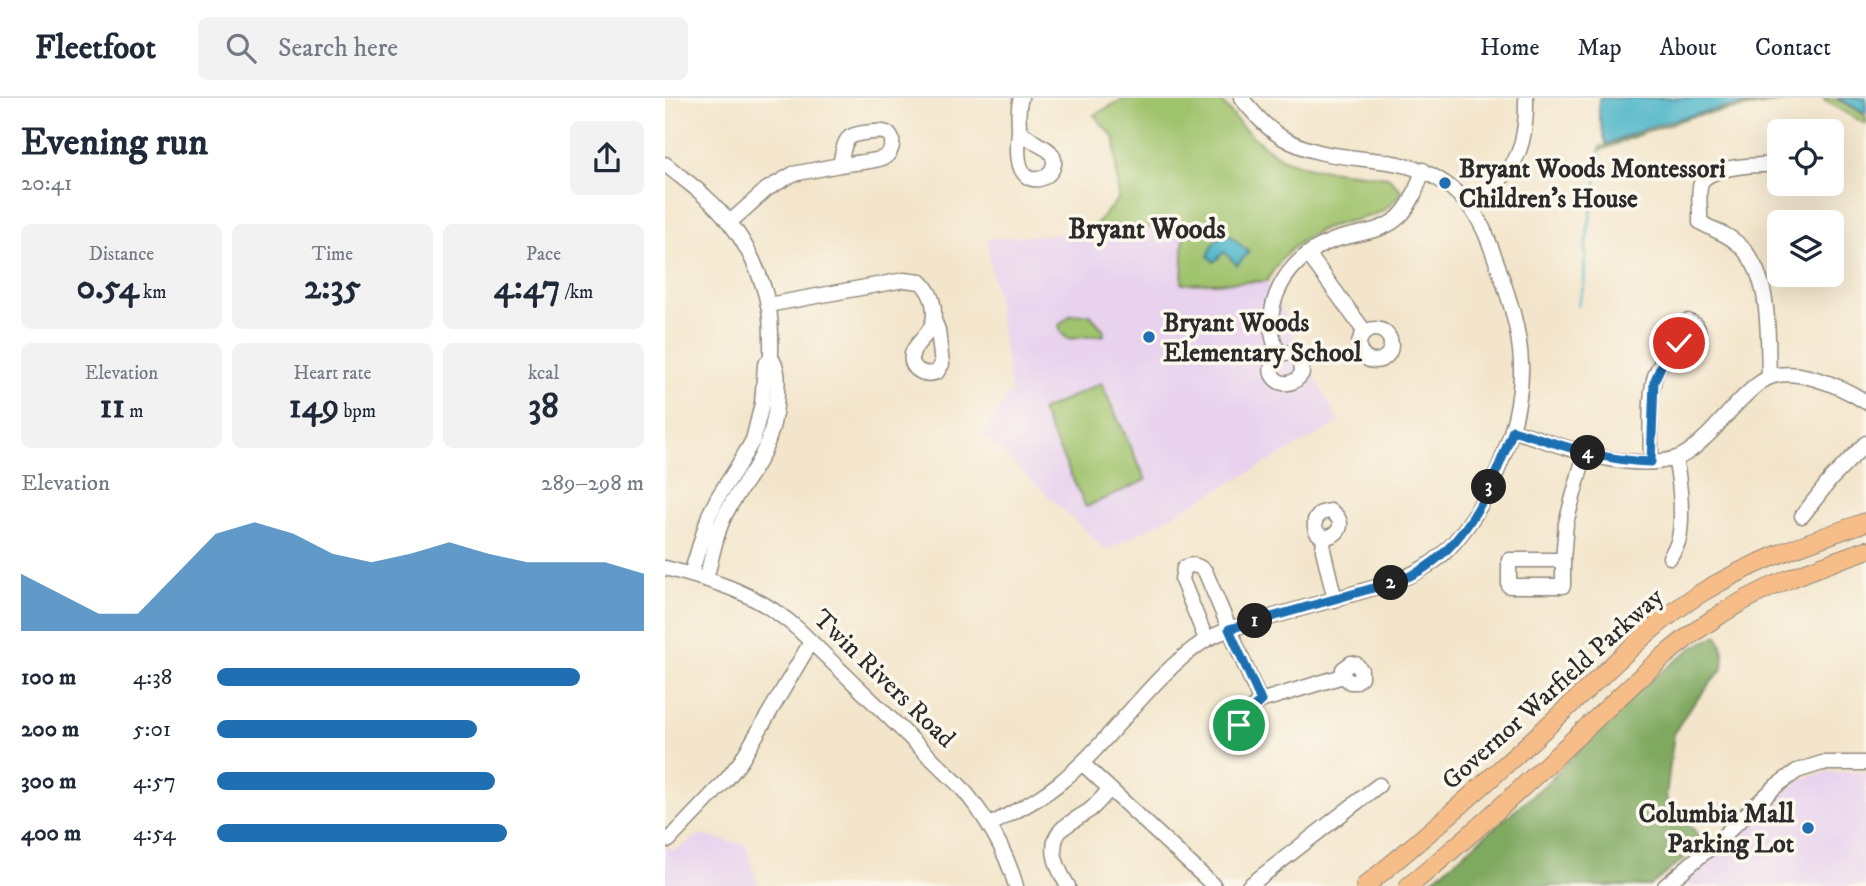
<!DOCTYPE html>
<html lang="en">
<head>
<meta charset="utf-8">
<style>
	:root { --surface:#fff; --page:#f2f2f3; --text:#1f2937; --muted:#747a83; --line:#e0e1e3; --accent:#1f6fb2 }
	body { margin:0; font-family:"IM FELL DW Pica",serif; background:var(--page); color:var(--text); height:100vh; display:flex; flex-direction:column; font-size:26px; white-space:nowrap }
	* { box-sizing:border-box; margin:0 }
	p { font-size:23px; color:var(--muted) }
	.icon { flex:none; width:38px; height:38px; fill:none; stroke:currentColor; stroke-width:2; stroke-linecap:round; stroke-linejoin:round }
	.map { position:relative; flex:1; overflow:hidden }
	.panel { display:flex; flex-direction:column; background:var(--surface); width:665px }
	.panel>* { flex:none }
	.tools { position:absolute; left:1102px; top:21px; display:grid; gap:14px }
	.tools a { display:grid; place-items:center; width:77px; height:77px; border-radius:10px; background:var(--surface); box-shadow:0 7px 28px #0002; font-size:35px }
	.pin { position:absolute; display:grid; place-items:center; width:60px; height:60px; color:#fff; margin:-30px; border:4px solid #fff; border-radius:50%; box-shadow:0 2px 7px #0007 }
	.km { position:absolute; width:35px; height:35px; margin:-18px; border-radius:50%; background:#222; color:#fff; font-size:19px; line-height:35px; text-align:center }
	.round { display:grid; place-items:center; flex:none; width:74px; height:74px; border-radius:10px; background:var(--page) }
	.summary { display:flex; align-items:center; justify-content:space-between; height:119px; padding:0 21px }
	h1 { font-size:38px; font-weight:700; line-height:52px }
	.figures { display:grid; grid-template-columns:repeat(3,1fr); gap:10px; height:119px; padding:7px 21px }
	.figures div { display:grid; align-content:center; border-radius:10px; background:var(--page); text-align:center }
	.figures b { font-size:35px; font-weight:700 }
	.figures small { font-size:19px; font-weight:400 }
	.figures p { font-size:19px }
	.chart { height:196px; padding:14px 21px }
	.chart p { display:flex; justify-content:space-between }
	.chart svg { width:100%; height:126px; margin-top:7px; fill:var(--accent); opacity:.7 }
	ul { padding:0 21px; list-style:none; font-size:23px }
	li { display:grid; grid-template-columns:112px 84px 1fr; align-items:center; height:52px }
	li i { height:18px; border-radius:9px; background:var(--accent) }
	header { display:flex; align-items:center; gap:42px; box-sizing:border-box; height:98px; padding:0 35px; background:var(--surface); border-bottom:2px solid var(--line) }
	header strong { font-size:33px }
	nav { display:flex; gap:38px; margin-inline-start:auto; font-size:24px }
	.search { width:490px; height:63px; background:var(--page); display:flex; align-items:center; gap:18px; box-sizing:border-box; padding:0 24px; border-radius:10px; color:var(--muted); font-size:26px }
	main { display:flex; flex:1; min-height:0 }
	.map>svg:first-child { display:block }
</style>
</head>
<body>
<header>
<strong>Fleetfoot</strong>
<div class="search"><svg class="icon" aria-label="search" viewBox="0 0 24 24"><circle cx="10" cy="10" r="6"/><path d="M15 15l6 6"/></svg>Search here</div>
<nav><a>Home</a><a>Map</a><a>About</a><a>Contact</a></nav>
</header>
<main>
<section class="panel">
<div class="summary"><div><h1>Evening run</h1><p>20:41</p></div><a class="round"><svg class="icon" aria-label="share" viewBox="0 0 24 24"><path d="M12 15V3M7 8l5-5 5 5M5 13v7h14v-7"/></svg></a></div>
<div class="figures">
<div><p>Distance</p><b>0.54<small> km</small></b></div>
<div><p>Time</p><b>2:35</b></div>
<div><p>Pace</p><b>4:47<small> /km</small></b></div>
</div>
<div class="figures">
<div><p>Elevation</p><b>11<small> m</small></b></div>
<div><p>Heart rate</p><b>149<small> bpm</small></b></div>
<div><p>kcal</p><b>38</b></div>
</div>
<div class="chart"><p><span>Elevation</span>289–298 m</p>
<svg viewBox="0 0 160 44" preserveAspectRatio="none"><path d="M0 44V24L10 31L20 38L30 38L40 24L50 10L60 6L70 10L80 17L90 20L100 17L110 13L120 17L130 20L140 20L150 20L160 24V44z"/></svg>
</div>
<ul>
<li><b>100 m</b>4:38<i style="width:85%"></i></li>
<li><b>200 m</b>5:01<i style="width:61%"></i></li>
<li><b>300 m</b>4:57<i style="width:65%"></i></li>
<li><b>400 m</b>4:54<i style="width:68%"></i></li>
</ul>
</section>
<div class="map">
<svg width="1201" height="788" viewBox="0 0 1201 788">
	<rect width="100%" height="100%" fill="#fbf7ec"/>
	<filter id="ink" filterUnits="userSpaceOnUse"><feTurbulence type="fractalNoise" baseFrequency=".0143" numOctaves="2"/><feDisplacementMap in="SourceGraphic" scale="14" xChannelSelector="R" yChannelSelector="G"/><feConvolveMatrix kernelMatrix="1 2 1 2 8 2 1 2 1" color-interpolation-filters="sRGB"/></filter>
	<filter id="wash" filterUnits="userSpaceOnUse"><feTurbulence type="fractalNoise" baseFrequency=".00686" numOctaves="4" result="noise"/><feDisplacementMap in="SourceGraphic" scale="28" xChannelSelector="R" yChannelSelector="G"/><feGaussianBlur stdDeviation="1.57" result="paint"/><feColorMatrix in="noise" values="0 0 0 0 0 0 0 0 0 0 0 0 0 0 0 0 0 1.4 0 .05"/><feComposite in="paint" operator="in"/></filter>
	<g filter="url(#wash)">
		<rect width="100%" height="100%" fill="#f3e5cb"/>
		<!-- built -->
		<g fill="#e8d2ee">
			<path d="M519 126 517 185 602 183 674 325 442 453 317 336 346 293 322 141Z"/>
			<path d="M1161 674H1201V788H1012L1124 689 1138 681Z"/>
			<path d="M35 737 80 747 94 788H0V749L10 752Z"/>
		</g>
		<!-- green -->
		<g fill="#a0c36d" stroke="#66774c" stroke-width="2">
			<path d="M460 0H554L578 30 599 48 616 60 645 70 723 79 737 93C717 120 708 117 677 125 644 133 618 153 602 183L517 186 519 126 423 135 453 101 450 41 429 17Z"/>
			<path d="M1126 0H1141L1029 18 984 33 934 53 935 49 1030 17Z"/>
			<path d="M1158 0C1173 0 1190 9 1201 19V26L1160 3Z"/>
			<path d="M424 216 438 231 439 237 403 241 396 235 394 227 406 217Z"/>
			<path d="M436 285 481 382 421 409 376 313Z"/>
		</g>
		<!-- forest -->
		<path fill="#80a960" stroke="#566a46" stroke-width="2" d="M1052 537 1057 547 1059 557 1058 570 1024 611 1009 635 1001 698 1006 711 1029 732 1035 740 1032 750 985 788H760L882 685 969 595 1027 550Z"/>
		<!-- water -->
		<g fill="#49b3c7" stroke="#3a6f79" stroke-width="2">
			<path d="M934 0H1117C1076 6 1037 13 998 25 979 31 960 39 941 46L934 18Z"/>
			<path d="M1172 0H1201V15Z"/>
			<path d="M560 133 584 154 572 167 559 154 549 164 543 158 548 146Z"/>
		</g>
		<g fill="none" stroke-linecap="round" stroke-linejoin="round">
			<!-- stream -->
			<path stroke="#49b3c7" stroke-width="2.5" d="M913 207 919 187 921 144 936 56"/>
		</g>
	</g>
	<g filter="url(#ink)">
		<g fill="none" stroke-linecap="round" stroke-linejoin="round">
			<!-- minor casing -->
			<g stroke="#8f887b" stroke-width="17">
				<g id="minor">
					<path d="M354 32C359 37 365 41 371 45 375 48 382 50 385 54 400 71 370 93 358 74 351 64 353 44 354 32 354 21 352 11 356 0"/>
					<path d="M0 66C22 84 47 101 64 124 82 146 97 178 103 206 107 223 106 242 106 260"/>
					<path d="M803 107C849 76 862 55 861 0"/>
					<path d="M65 124 102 91 128 76 175 67C177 59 178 45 184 40 188 35 216 32 222 35 231 41 227 54 220 59 210 64 187 65 175 67"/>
					<path d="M643 156 700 234"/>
					<path d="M103 207 239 182 256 184C269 197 274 218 263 234 258 241 249 248 247 256 244 271 259 279 272 274L277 266 273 232 269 222"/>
					<circle cx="710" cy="247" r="16"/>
					<path d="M614 256C592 276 622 299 637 275L636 262C629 255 623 253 614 256 591 211 622 159 667 143 687 135 710 136 729 123 745 112 752 90 758 72"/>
					<path d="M1104 279C1102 237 1108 175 1072 145 1061 135 1047 132 1035 124 1036 112 1032 96 1036 85 1043 68 1099 65 1115 68"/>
					<path d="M847 332C897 347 955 374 1008 361 1022 358 1033 346 1043 337 1059 321 1078 296 1096 284 1123 264 1176 288 1201 304"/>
					<path d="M986 364C986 341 983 296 991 275 996 263 1004 254 1014 245L1024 247C1034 243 1036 236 1031 227L1023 223 1014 226C1009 232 1009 238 1014 245"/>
					<path d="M1137 418 1166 381 1201 345"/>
					<path d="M659 439C651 436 649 430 650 422L656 415 665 413C681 422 677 438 659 439L658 452 670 502"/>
					<path d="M1005 459C1008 454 1011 449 1013 444 1019 423 1015 382 1010 361"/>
					<path d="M898 462H844V488H898V462L901 425 920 355"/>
					<path d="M0 470C51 483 94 496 134 532L295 688C321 718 340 750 351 788"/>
					<path d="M26 476 44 417 53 399 71 371 88 342 97 306 100 267 106 260C114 270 113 283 112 296 111 321 104 346 91 368 81 385 68 400 59 419 50 438 47 460 41 481"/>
					<path d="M541 541 517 482 519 470C527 465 532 467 540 473L595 603"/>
					<path d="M572 625 575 631C574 643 562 645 556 635 556 624 562 621 572 625L595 603 678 578 685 584H690L696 579V572L691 566 686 565 678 571V578"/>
					<path d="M417 665 549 788"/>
					<path d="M325 727C350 713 376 701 398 682 449 640 485 579 539 543 547 538 556 535 564 531L726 485C745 478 762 470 777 457 822 415 858 327 856 266 855 232 844 200 833 168 825 147 818 124 803 107 749 42 681 76 618 40 601 30 589 15 576 0"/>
					<path d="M0 741 4 742 62 681 76 663 146 544"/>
					<path d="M403 788C393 772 381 747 397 731 405 724 416 718 425 712 432 706 438 699 444 692"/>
					<path d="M584 788 714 687"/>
					<path d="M1000 788 1055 741 1111 688 1132 673 1157 665H1201"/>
				</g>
			</g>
			<!-- major casing -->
			<g stroke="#8f887b" stroke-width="20">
				<g id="major">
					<path d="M700 788C770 731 837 671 903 609 946 570 986 526 1036 495 1088 463 1144 444 1201 424"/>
					<path d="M744 788C806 738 864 684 922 629 962 592 1001 552 1047 522 1094 490 1147 471 1201 452"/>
				</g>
			</g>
			<!-- minor -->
			<use href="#minor" stroke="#fff" stroke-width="14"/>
			<!-- major -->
			<use href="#major" stroke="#f7bd88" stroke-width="18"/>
		</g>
	</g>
	<g fill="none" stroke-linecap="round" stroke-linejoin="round" filter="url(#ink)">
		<!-- route casing -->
		<g stroke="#fff" stroke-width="14">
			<path id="route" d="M574 627 572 625 596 603 564 531 726 485C739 481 751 476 761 469 806 439 830 381 848 332 893 346 937 363 986 364L989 284 1000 259 1014 245"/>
		</g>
		<!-- route -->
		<use href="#route" stroke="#1f6fb2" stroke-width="9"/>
	</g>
	<!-- markers -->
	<g fill="#1f6fb2" stroke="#fbf7ec" stroke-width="2.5">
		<circle cx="780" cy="85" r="7"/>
		<circle cx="484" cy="239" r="7"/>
		<circle cx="1143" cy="730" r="7"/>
	</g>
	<g text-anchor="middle" stroke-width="7" stroke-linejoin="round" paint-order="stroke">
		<!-- poi labels -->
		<g font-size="26" font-weight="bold" fill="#2b2b2b" stroke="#fbf7ec" text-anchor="start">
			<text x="794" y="79">Bryant Woods Montessori<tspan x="794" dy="30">Children's House</tspan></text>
			<text x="498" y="233">Bryant Woods<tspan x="498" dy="30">Elementary School</tspan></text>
			<text x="1129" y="724" text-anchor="end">Columbia Mall<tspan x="1129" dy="30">Parking Lot</tspan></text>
		</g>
		<!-- street labels -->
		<g font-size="26" fill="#2b2b2b" stroke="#fbf7ec">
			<text transform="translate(220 580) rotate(44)" y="9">Twin Rivers Road</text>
			<text transform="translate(887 590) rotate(-42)" y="9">Governor Warfield Parkway</text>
		</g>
		<!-- neighbourhood labels -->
		<g font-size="28" font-weight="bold" fill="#2b2b2b" stroke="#fbf7ec">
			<text x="482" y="140">Bryant Woods</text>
		</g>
	</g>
</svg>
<div class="tools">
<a><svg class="icon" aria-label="locate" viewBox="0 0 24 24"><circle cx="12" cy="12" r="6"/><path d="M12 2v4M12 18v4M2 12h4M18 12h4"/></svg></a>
<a><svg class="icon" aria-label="layers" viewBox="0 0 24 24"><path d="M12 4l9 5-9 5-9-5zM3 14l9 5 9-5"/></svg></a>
</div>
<div class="pin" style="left:574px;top:627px;background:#1e9e55"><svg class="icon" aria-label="arrive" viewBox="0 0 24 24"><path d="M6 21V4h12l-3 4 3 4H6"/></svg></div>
<div class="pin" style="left:1014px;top:245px;background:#d93025"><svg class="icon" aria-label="check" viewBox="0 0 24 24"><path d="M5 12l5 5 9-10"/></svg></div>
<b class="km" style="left:590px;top:523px">1</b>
<b class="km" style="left:726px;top:485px">2</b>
<b class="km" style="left:824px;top:389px">3</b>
<b class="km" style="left:923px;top:355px">4</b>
</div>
</main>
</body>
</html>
